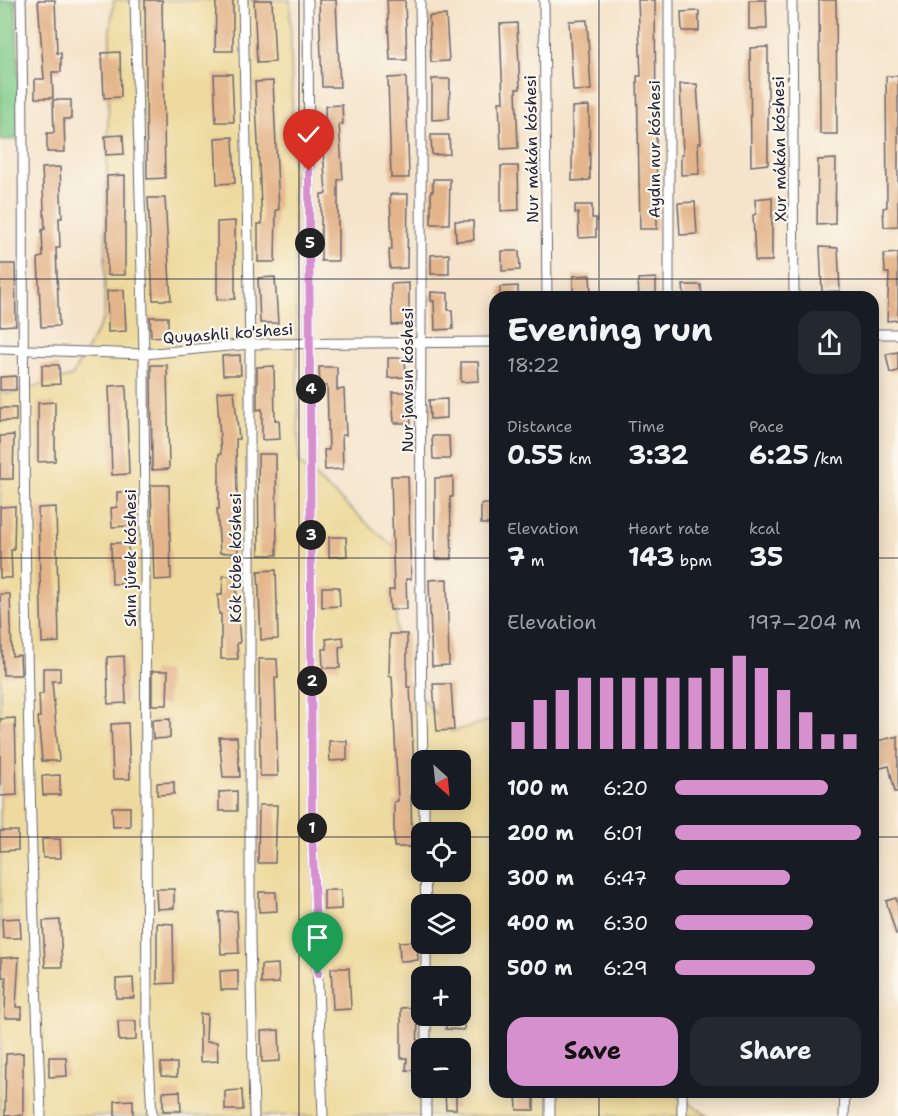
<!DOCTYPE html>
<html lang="en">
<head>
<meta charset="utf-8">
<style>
	:root { --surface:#171b24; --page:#242831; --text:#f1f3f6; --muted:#9ea1a6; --accent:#d690ce }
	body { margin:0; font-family:"Shantell Sans",sans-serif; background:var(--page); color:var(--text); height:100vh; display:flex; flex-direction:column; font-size:22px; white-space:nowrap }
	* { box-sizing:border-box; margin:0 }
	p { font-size:20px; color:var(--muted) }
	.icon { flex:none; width:33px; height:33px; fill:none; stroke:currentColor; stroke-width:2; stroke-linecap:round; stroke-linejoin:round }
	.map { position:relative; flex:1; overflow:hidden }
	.panel { position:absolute; left:489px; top:291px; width:390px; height:807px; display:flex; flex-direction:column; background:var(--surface); border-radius:18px; box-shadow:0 3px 15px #0003 }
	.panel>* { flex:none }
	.needle { width:39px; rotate:153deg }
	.buttons { position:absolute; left:411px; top:750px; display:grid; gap:12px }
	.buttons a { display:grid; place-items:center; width:60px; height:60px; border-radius:12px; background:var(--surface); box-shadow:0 3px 15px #0003; font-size:30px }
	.pin { position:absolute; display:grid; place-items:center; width:51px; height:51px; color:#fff; margin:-62px -26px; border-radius:50% 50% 50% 0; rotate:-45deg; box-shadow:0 0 6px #0007 }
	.pin .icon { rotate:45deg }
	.km { position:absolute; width:30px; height:30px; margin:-15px; border-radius:50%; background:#222; color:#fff; font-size:16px; line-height:30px; text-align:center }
	.round { display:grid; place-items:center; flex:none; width:63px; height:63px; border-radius:18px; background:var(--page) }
	.overview { display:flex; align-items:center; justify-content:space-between; height:102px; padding:0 18px }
	h1 { font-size:33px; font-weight:700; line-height:45px }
	.figures { display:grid; grid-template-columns:repeat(3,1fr); gap:9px; height:102px; padding:6px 18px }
	.figures div { display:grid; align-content:center }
	.figures b { font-size:26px; font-weight:700 }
	.figures small { font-size:16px; font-weight:400 }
	.figures p { font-size:16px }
	.chart { height:168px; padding:12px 18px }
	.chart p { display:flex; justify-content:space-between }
	.chart svg { width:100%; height:108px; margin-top:6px; stroke:var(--accent); stroke-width:6 }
	.primary-button { display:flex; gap:12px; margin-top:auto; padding:12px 18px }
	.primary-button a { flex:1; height:69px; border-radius:18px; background:var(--accent); color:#111; font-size:24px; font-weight:700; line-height:69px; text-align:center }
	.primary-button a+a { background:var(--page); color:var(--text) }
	ul { padding:0 18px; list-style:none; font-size:20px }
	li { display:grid; grid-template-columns:96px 72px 1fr; align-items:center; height:45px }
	li i { height:15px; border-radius:8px; background:var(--accent) }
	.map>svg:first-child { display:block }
</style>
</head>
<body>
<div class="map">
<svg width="898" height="1116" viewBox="0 0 898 1116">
	<rect width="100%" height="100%" fill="#fbf7ec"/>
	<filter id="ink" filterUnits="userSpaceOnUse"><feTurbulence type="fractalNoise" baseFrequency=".0167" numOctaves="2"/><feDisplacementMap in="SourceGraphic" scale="12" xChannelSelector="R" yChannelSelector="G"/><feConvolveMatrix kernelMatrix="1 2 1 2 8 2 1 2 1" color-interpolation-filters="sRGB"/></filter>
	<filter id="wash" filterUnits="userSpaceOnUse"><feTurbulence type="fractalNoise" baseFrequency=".008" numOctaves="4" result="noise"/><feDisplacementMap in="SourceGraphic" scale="24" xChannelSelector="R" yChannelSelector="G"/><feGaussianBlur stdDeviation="1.35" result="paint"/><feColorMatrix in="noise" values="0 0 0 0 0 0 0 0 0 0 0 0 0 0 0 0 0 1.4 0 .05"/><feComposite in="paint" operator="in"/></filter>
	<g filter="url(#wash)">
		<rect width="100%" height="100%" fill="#f5e4cb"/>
		<!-- green -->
		<path fill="#80cb89" stroke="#517662" stroke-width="1.5" d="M0 0H16L21 139 0 140Z"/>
		<!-- sand -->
		<path fill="#eeda9e" stroke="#887e6c" stroke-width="1.5" fill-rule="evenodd" d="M114 0H290L299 463 395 548 397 669 451 732 495 719V1092H672L708 1116H0V391L9 394 72 376 104 318 110 30ZM422 760H460V800H422ZM422 832H460V872H422ZM422 904H460V944H422ZM422 976H460V1016H422ZM422 1048H460V1088H422Z"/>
		<g id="blocks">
			<!-- building -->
			<g fill="#e4b58b">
				<path d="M38 0H55L57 53H61V72H52L53 98H35V79H44Z"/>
				<path d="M145 0H162L165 178 147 179Z"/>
				<path d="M216 0H233V51H215Z"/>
				<path d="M254 0H272L275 62 257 63Z"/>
				<path d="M319 0H336L340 87H322Z"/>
				<path d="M387 0H405L407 60H390Z"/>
				<path d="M638 0H655L657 229H640L637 76H641Z"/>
				<path d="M749 0H766L767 29H749Z"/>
				<path d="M819 0H836L837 134H820Z"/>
				<path d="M699 11V31H682L681 12Z"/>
				<path d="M446 15 449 61 431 62 429 16Z"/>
				<path d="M587 20 591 90 573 91 569 21Z"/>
				<path d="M517 23 520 89H516L518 148 501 149 499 102H503L500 24Z"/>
				<path d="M768 47V164L751 166 750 48Z"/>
				<path d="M120 52 121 97 104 98 102 53Z"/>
				<path d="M214 74H232L234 122H216Z"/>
				<path d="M886 76H898V226L884 227 883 208 887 207Z"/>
				<path d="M406 77 409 178H391L388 78Z"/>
				<path d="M432 79H450L449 119 432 120Z"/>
				<path d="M273 81 279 210H276L275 262H258V224H262L255 82Z"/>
				<path d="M680 84H697L701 143H698L699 174 681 175V155H683Z"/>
				<path d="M53 100H71V119H64L65 152H47V133H54Z"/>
				<path d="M342 105 343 124H339L343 179 338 180V261H321V194H326L322 134H326L325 106Z"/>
				<path d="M589 106 590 180 572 181V107Z"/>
				<path d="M123 135 124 154 106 155 105 136Z"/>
				<path d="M431 135H449L450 154 432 155Z"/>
				<path d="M233 137 235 183 217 184 215 138Z"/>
				<path d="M836 159 835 224 817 225 818 160Z"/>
				<path d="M501 166H518L519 210 501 211Z"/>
				<path d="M60 167 62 218H59L60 248H56L59 326 41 327 38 258 43 257 42 230 45 229 42 168Z"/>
				<path d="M125 175V275H107V176Z"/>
				<path d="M433 179H450L449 224H431V191H433Z"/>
				<path d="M390 194H408L407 268 390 269 389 250H392Z"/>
				<path d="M772 197V261H755L753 215 756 214 755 199Z"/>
				<path d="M148 198H165L171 300H153Z"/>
				<path d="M695 202 697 234 680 235 678 203Z"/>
				<path d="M575 205H592V218H596V237L579 238 578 213H575Z"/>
				<path d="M235 221V299L217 300V222Z"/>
				<path d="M455 221H473L474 240 456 241Z"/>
				<path d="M820 247 838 248 840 291 822 292Z"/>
				<path d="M502 251H519L520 270 502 271Z"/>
				<path d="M898 253V320L887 321 889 273H885L884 254Z"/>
				<path d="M449 254V274H431V255Z"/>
				<path d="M0 264H15L16 325 0 326Z"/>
				<path d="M590 275 591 294 573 295V276Z"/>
				<path d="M275 277 278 323H260L258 278Z"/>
				<path d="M656 278V297H639L638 279Z"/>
				<path d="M409 283V324L392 325 391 284Z"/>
				<path d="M683 285H701L702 297H684Z"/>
				<path d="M518 286V297H500V287Z"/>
				<path d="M124 290 126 331 108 332 107 291Z"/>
				<path d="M431 292 448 293V310H452L453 329 435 330 434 301H431Z"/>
				<path d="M150 317H168V336L151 337Z"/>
				<path d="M898 352V371L890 373 886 354Z"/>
				<path d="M240 355 241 375H223L222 356Z"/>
				<path d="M388 358H405L406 377 388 378Z"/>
				<path d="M461 362H478L479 381 461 382Z"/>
				<path d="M42 365H59L60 384 42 385Z"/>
				<path d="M151 365H167L169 469 152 470Z"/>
				<path d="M274 366 275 420H279L280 439 262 440V409L257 410V367Z"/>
				<path d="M319 367H337V390L344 389 346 435H342L343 469 325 470 324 450H329L327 386H320Z"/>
				<path d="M16 376V390H0V377Z"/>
				<path d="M126 385 129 474 112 475 109 386Z"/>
				<path d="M234 391 239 439H236L237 497H234L238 553H220L217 509H219V454H221L217 392Z"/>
				<path d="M392 392H409L411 423H394Z"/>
				<path d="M447 399V418L430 419 429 400Z"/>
				<path d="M55 402V461L38 462V403Z"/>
				<rect x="0" y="408" width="16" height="13"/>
				<path d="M14 435 13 479H0V436Z"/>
				<path d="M432 436H449L450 459H433Z"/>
				<path d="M258 454H276L277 555H259Z"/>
				<path d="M391 476H408L411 579H406L407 609 390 610 389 590H394Z"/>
				<path d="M453 477V497H450L452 559H435V478Z"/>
				<path d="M151 485H169L171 579 154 580Z"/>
				<path d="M117 492H130L129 526 112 527 111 508 117 507Z"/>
				<rect x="481" y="504" width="11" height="20"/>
				<path d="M15 506 14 550H11L12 578H0V507Z"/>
				<path d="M56 507 59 642 42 643 38 508Z"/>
				<path d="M329 537H346L347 556 329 557Z"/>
				<path d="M111 543H128L129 584H112Z"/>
				<path d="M276 570 278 639 261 640 258 571Z"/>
				<path d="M223 576H238L236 587 240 643H237L238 659H221V614H219L218 595H222Z"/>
				<path d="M447 579 449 665 432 666 429 580Z"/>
				<path d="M322 587H339L340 606 322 607Z"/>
				<path d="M0 594H10L12 656 20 655 21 675H3Z"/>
				<path d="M390 634H407V687H410L415 790H411L412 847H394V802L398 801 392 676H389Z"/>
				<path d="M343 637 344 646 339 647 340 668H323L322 649H327L326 639Z"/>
				<path d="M124 656 126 703 108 704 107 657Z"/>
				<path d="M259 659H277L278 678H275L278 776H260Z"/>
				<path d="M43 668H60V681H52L59 761H42L38 717H40L39 694H43Z"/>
				<path d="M152 671H168L167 705H152Z"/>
				<path d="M433 684H451L454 730 437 731Z"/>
				<path d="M15 718 17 795 0 796V719Z"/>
				<path d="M170 719V738L153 739 152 720Z"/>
				<path d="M128 723 130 779H113L111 724Z"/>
				<path d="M898 736V792H895L889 766 873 770V742Z"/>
				<path d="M219 737H237L240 777H223Z"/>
				<path d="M329 741H347V760L330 761Z"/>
				<path d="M60 775V795H43L42 776Z"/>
				<path d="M174 782V794L157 795V783Z"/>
				<path d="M237 791V811H219V792Z"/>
				<path d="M259 805H277L275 863H258Z"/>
				<path d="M112 807H130V826L113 827Z"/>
				<path d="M0 831H18V850L0 851Z"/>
				<path d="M42 839H60L61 858H43Z"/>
				<path d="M156 889H174V908L157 909Z"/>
				<path d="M324 890H341V909L324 910Z"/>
				<path d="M259 892H276L277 911 259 912Z"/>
				<path d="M896 898 898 906V934H896L886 901Z"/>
				<path d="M237 911 239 953 221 954 219 912Z"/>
				<path d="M20 918 21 938H3L2 919Z"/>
				<path d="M60 920 62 967H45L43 921Z"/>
				<path d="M157 923 173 924 174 983 157 984Z"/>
				<path d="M417 941 418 960 400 961 399 942Z"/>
				<path d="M19 957 16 1007H22V1018H5L6 977H2L1 958Z"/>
				<path d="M278 964 279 983 261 984V965Z"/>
				<path d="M331 968H349L351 1009 333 1010Z"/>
				<path d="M238 970V990H221L220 971Z"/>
				<path d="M133 978 134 998H116V979Z"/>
				<path d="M418 1007 417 1071 406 1070 407 1058H401V1008Z"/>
				<path d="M200 1014H207L206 1042H217L218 1061 200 1062Z"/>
				<path d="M447 1018 464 1020V1030L446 1029Z"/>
				<path d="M118 1021H136V1040L119 1041Z"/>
				<path d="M279 1030 280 1061 262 1062 261 1031Z"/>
				<path d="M23 1053V1115L5 1116 6 1054Z"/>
				<path d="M49 1057H66L67 1076 49 1077Z"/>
				<path d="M161 1063H177V1077L161 1076Z"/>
				<path d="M242 1090 243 1110H225V1091Z"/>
				<path d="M180 1091 181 1111H163V1092Z"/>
				<path d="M456 1091V1109H446L445 1092Z"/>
				<path d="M516 1092H534V1110H517Z"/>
				<path d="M133 1100V1116H115V1101Z"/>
			</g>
		</g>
	</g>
	<g filter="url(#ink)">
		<use href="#blocks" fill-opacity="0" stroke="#6c666d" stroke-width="1.5"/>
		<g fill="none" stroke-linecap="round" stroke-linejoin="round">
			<!-- minor casing -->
			<g stroke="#6c666d" stroke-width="11">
				<g id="minor">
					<path d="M21 0C25 146 22 292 24 437 26 664 32 890 41 1116"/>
					<path d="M135 0 144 354 147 1021 152 1116"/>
					<path d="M243 0 250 344V937L254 1116"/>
					<path d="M308 0 312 831 323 1116"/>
					<path d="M420 0C424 254 417 507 423 760"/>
					<path d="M544 0 547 297"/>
					<path d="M669 0V297"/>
					<path d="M792 0 794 297"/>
					<path d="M873 334H898"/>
					<path d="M0 349 144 354 250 344 495 342"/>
					<path d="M424 800V832"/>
					<path d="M425 872 426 904"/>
					<path d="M426 976V944"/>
					<path d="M426 1048V1016"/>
					<path d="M550 1092V1116"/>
					<path d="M426 1116V1088"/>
					<path d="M682 1116V1092"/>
					<path d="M844 1116 845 1092"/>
				</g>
			</g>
			<!-- minor -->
			<use href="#minor" stroke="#fff" stroke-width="9"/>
		</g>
	</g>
	<g fill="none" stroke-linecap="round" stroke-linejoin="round" filter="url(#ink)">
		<!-- route casing -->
		<g stroke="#fff" stroke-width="12">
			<path id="route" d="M309 171 312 831 318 974"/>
		</g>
		<!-- route -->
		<use href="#route" stroke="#d690ce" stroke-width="8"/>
	</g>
	<!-- grid -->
	<path fill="none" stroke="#22223b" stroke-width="1.5" stroke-opacity="0.55" d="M299 0V1116M599 0V297M0 279H898M0 558H495M873 558H898M0 837H422M460 837H495M873 837H898M599 1092V1116"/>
	<g text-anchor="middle" stroke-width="4.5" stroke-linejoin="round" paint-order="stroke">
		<!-- street labels -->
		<g font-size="16" fill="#22223b" stroke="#fbf7ec">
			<text transform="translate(531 149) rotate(-91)" y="6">Nur mákán kóshesi</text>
			<text transform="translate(654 149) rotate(-90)" y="6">Aydın nur kóshesi</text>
			<text transform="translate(779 149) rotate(-91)" y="6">Xur mákán kóshesi</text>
			<text transform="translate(228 333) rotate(-4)" y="6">Quyashli ko'shesi</text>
			<text transform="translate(407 380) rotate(-90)" y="6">Nur jawsın kóshesi</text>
			<text transform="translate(130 558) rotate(-90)" y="6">Shın júrek kóshesi</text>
			<text transform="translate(235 558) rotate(-90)" y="6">Kók tóbe kóshesi</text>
		</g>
	</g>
</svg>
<div class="buttons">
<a><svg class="needle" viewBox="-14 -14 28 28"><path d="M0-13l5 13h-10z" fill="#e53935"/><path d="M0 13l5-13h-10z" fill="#9ea1a6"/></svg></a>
<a><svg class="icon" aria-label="locate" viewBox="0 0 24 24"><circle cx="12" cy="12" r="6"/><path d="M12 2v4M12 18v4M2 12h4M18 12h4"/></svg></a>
<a><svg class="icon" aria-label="layers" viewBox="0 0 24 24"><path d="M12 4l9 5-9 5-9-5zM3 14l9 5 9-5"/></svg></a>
<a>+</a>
<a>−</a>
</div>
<div class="pin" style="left:318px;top:974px;background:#1e9e55"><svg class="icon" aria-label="arrive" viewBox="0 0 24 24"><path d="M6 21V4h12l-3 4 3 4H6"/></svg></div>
<div class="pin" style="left:309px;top:171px;background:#d93025"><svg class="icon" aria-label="check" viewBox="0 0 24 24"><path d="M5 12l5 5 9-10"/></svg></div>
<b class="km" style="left:312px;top:828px">1</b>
<b class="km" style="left:312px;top:681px">2</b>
<b class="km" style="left:311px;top:535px">3</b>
<b class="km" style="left:311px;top:389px">4</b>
<b class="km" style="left:310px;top:243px">5</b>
<section class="panel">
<div class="overview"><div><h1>Evening run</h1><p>18:22</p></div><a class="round"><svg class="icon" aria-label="share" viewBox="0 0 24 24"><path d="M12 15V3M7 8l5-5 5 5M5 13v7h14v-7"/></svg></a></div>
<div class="figures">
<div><p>Distance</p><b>0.55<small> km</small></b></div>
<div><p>Time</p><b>3:32</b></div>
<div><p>Pace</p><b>6:25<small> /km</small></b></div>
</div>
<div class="figures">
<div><p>Elevation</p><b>7<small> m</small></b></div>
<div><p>Heart rate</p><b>143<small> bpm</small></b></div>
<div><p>kcal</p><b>35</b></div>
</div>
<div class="chart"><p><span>Elevation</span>197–204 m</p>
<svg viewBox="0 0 160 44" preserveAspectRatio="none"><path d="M5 44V33M15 44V24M25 44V20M35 44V15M45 44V15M55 44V15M65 44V15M75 44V15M85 44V15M95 44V11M105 44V6M115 44V11M125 44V20M135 44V29M145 44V38M155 44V38"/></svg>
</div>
<ul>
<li><b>100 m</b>6:20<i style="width:82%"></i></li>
<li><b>200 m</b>6:01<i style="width:100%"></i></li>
<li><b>300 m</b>6:47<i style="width:62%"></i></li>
<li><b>400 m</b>6:30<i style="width:74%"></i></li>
<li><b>500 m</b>6:29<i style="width:75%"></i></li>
</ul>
<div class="primary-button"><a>Save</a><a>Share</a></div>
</section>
</div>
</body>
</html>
